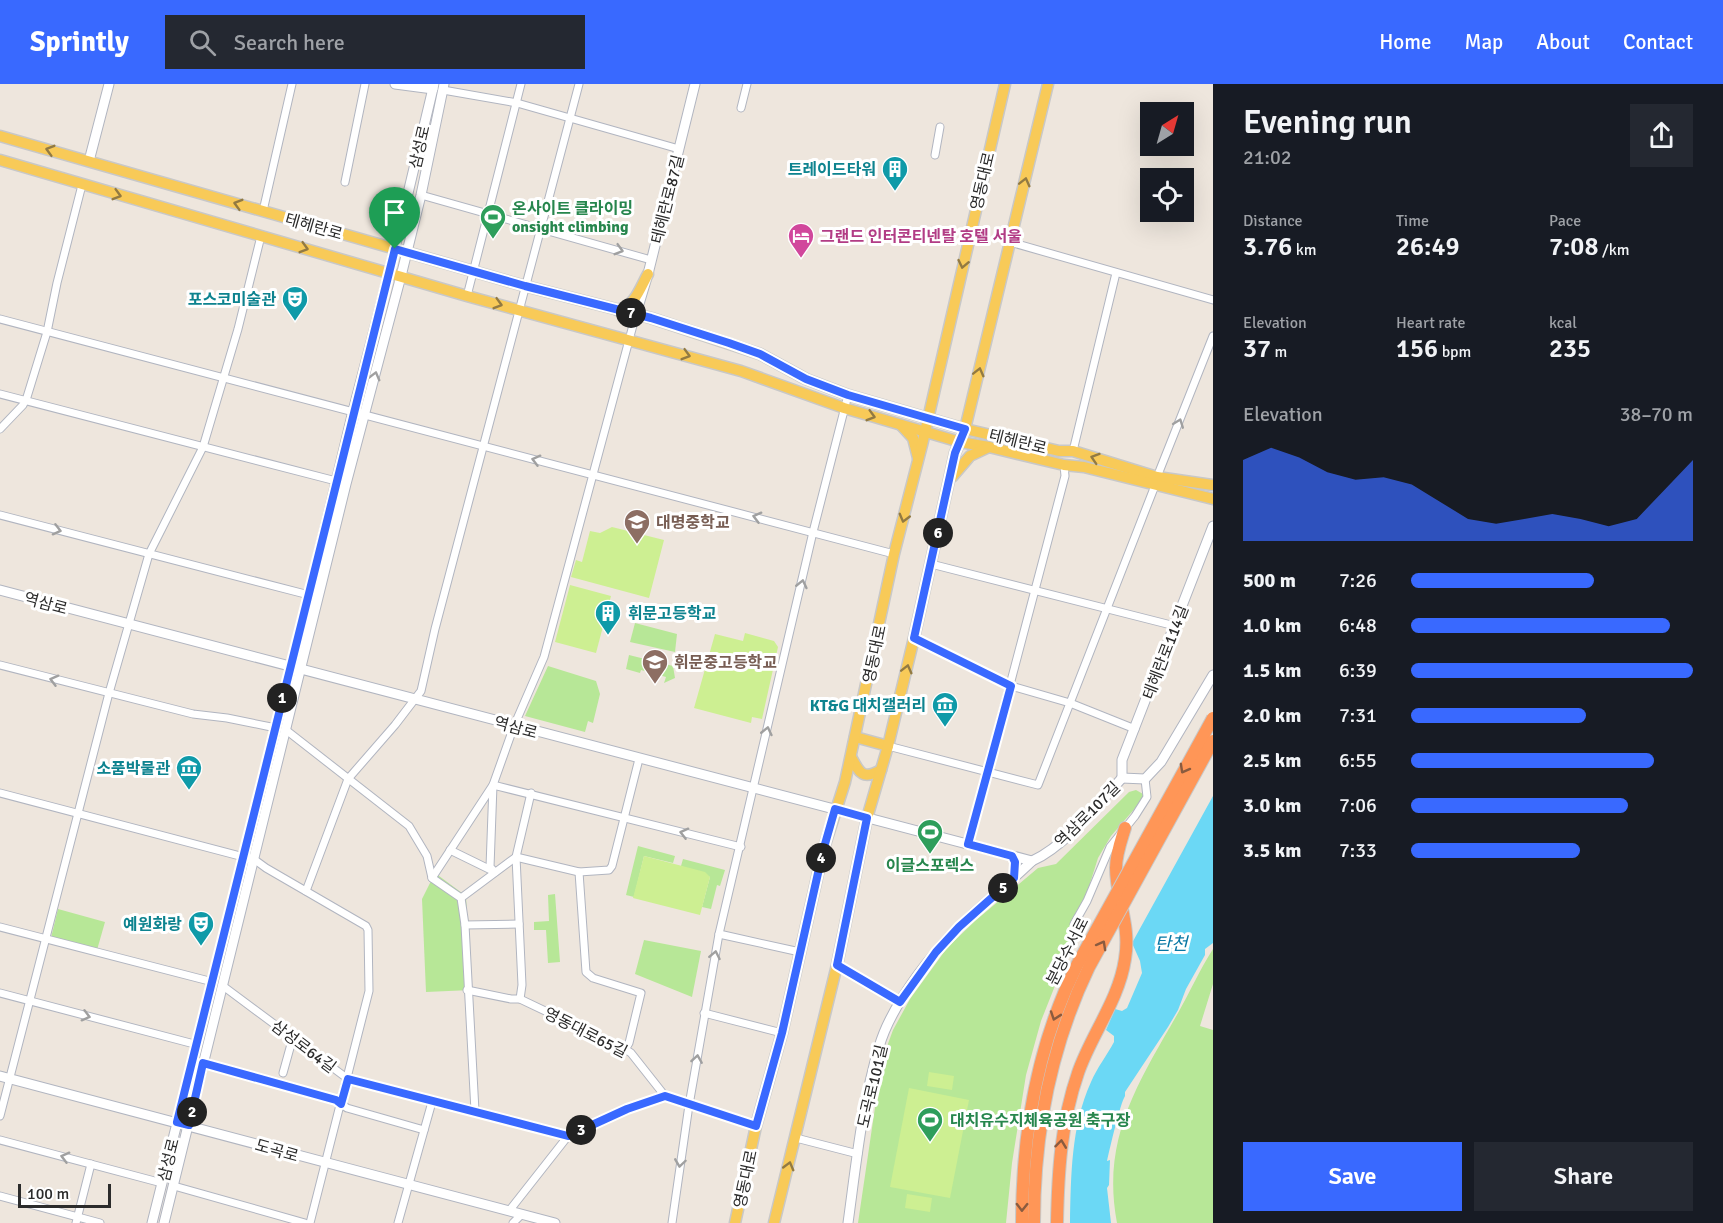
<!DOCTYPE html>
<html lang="en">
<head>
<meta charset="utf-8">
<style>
	:root { --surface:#171b24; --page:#242831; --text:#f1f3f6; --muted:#9ea1a6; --accent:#3969ff }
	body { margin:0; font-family:Signika,"Noto Sans KR",sans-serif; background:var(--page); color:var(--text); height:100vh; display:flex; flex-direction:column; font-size:22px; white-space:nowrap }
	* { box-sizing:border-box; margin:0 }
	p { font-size:20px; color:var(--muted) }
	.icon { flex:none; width:33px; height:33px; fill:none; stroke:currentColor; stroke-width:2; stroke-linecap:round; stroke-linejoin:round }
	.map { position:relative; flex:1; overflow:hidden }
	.drawer { display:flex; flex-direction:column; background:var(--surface); width:510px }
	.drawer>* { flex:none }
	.needle { width:39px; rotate:37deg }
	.controls { position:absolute; left:1140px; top:18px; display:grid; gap:12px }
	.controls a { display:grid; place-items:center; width:54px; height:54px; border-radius:0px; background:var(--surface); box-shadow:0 6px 24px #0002; font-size:30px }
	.scale { position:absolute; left:18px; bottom:15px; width:93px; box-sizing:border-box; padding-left:6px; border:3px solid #2b2b2b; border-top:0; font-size:16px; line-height:21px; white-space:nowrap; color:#2b2b2b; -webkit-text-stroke:4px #fff; paint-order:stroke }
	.pin { position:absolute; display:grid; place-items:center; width:51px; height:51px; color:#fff; margin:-62px -26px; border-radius:50% 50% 50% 0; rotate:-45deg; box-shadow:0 0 6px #0007 }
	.pin .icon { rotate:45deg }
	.km { position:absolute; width:30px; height:30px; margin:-15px; border-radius:50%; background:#222; color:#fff; font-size:16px; line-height:30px; text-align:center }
	.round { display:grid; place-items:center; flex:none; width:63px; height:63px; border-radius:0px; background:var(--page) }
	.headline { display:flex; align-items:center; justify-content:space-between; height:102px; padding:0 30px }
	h1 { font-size:33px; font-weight:600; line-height:45px }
	.stats { display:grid; grid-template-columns:repeat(3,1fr); gap:9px; height:102px; padding:6px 30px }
	.stats div { display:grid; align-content:center }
	.stats b { font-size:26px; font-weight:600 }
	.stats small { font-size:16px; font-weight:400 }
	.stats p { font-size:16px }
	.chart { height:168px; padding:12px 30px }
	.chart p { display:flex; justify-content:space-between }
	.chart svg { width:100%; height:108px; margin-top:6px; fill:var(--accent); opacity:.7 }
	.action { display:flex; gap:12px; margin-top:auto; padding:12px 30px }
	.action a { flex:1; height:69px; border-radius:0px; background:var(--accent); color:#fff; font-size:24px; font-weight:600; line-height:69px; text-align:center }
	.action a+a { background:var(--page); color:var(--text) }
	ul { padding:0 30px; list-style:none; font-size:20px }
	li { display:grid; grid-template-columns:96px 72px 1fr; align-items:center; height:45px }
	li i { height:15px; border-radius:8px; background:var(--accent) }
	header { display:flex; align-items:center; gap:36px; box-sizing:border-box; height:84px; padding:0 30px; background:var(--accent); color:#fff }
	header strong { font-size:28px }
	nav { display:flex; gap:33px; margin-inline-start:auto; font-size:21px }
	.search { width:420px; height:54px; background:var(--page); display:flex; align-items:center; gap:15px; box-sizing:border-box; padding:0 21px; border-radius:0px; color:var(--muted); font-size:22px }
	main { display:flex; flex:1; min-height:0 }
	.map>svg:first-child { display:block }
</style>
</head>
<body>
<header>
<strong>Sprintly</strong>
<div class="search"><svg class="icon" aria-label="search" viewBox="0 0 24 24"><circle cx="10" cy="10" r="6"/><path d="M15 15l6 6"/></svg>Search here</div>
<nav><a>Home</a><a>Map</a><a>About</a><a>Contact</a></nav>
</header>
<main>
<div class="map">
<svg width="1213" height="1139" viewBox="0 0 1213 1139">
	<rect width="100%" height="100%" fill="#eee6dd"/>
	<!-- green -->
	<g fill="#b7e797">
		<path d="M635 539 677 550 675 568 630 558Z"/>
		<path d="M629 571 673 582 675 594 664 599 666 593 641 586 640 589 626 585Z"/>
		<path d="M548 582 596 597 600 610 593 639 588 637 585 648 525 632Z"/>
		<path d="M1136 706 1143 710V715L1111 752 1098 774 1068 869 1041 937 1026 991 1012 1079 1006 1139H858L882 976 893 946 910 915 947 864 975 837 1038 784 1056 780 1129 708Z"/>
		<path d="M638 762 675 772 673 779 644 772 634 813 626 811Z"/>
		<path d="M683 775 725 786 720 802 717 801 711 825 702 823 710 793 681 782Z"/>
		<path d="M435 789 466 812 471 906 426 908 422 815Z"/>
		<path d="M555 810 560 878 548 879 546 846H534V838L549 837 548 811Z"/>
		<path d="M58 825 105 838 97 866 51 854Z"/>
		<path d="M644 856 701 867 692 913 635 890Z"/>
		<path d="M1213 865V900L1200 942 1213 946V1139H1117C1101 1055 1138 999 1178 929 1190 908 1200 885 1213 865Z"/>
	</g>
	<!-- pitch -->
	<g fill="#cdef92">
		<path d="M612 443 664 456 649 514 571 493 576 476 582 478 590 447 600 449Z"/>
		<path d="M570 501 611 512 596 569 555 558Z"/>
		<path d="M745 549 774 557 778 563 762 635 752 633 751 639 694 624 715 550 743 557Z"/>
		<path d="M644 772 705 788 710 793 700 831 633 814Z"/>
		<path d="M929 988 954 992 952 1006 927 1002Z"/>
		<path d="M909 1004 969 1016 950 1114 890 1103Z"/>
		<path d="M907 1110 932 1114 930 1128 905 1124Z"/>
	</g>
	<!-- water -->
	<path fill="#6bd8f5" d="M1213 712V859L1205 865V871L1186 905 1178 926 1168 943 1125 1008V1012C1120 1020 1110 1064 1107 1077L1110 1076 1109 1101 1107 1104 1111 1139H1070C1071 1092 1071 1042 1091 998 1097 984 1107 971 1114 958V952L1106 946 1115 925 1122 927 1127 924 1142 889 1140 877 1132 859Z"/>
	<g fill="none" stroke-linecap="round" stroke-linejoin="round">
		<!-- street casing -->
		<g stroke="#b1b5c0" stroke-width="9">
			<g id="street">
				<path d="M443 6 517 19 679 65"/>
				<path d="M741 24 747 0"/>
				<path d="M935 71 940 43"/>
				<path d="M345 98 365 0"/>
				<path d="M421 111 651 176"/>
				<path d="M263 127 292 0"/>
				<path d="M1010 158 1213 216"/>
				<path d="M467 212 521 0"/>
				<path d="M0 235 894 470"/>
				<path d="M0 310 336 397"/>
				<path d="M0 345 23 321 27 313 47 248 57 199 82 101"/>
				<path d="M1073 367 1116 189"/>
				<path d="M1157 393 1213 252"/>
				<path d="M0 431 309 511"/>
				<path d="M931 480 1175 542"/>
				<path d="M914 554 1011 602 1070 619 1135 645"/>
				<path d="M0 581 193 630 227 634 276 644"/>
				<path d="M286 646 409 742 427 772 432 794 461 814 465 841 475 1027"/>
				<path d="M888 662 1038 701 1156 399"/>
				<path d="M0 709 255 776 266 784 366 842 368 846 369 907 310 1139"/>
				<path d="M968 760 1065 392 1064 381"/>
				<path d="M450 766 493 787"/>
				<path d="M495 788 490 783 493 701 741 763"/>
				<path d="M579 788 586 888 593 894 641 909 629 959 625 965"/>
				<path d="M432 794 493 701 514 642 544 573 636 230"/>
				<path d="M306 807 348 695 395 641 421 607 435 545 579 0"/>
				<path d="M461 814 516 773 579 788 609 786 612 782 639 675"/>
				<path d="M1074 840 1087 817 1110 763 1135 732 1147 713 1145 695"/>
				<path d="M465 841 519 840"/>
				<path d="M0 843 213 898"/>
				<path d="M719 850 800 868"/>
				<path d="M837 881 900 918"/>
				<path d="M223 902 348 995 568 1052"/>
				<path d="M467 906 511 915H520L625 965 631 969 665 1012 756 1042"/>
				<path d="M0 909 198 961"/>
				<path d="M520 915 522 901 516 773 531 709"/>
				<path d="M704 929 782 949"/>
				<path d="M203 979 336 1016 347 1024 424 1046"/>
				<path d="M283 989 293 953"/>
				<path d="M0 1032 109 609 149 470 203 363 238 245 261 152"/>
				<path d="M796 1054 858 1070"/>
				<path d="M0 1056 162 1099"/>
				<path d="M174 1102 305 1139"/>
				<path d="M0 1112 100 1139"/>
				<path d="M509 1127 568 1052 627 1025 665 1012"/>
				<path d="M76 1139 91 1080"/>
				<path d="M398 1139 432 1018"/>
				<path d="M513 1139 522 1130"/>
				<path d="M672 1139 689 1021 719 850 813 448 848 311"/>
			</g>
		</g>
		<!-- secondary casing -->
		<g stroke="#b1b5c0" stroke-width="11">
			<g id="secondary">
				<path d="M395 0 433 5"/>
				<path d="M89 77 109 0"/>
				<path d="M636 230 648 190 695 0"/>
				<path d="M0 506 1032 777"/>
				<path d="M1122 694V676L1213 442"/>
				<path d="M1122 694 1145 695 1161 678 1213 591"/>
				<path d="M0 992C185 1042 370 1090 555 1139"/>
				<path d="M152 1139 309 511 353 327 389 189 434 0"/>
				<path d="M164 1139 346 400 401 192 421 111 444 0"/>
				<path d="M848 1139C856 1081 862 1020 879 963 888 931 914 894 935 869 963 835 1000 808 1032 777 1065 762 1097 722 1122 694"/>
			</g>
		</g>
		<!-- primary casing -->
		<g stroke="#c8c8c8" stroke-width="13">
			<g id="primary">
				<path d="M0 52 525 202 651 234 760 270 806 295 848 311 965 345 1059 367H1073L1157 393 1213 401"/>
				<path d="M0 76 467 212 741 287 844 324 960 358 989 363 1064 381 1084 383 1213 415"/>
				<path d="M617 226C635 223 640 204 648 190"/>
				<path d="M901 341 913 354 918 374"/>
				<path d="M952 393 970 372 989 363"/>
				<path d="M855 653 888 662"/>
				<path d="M851 673C860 690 863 696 881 686"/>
				<path d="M735 1139 756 1042 782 949 823 767 845 698 894 470 922 361 1005 0"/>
				<path d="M774 1139 837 881 867 734 888 662 914 554 955 369 965 345 1048 0"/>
			</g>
		</g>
		<!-- highway casing -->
		<g stroke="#c8c8c8" stroke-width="14">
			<path id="highway" d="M1057 1139C1058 1088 1061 1038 1078 989 1091 951 1119 916 1125 875 1131 841 1116 815 1116 784 1116 770 1121 757 1125 744"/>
		</g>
		<!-- street -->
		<use href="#street" stroke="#fff" stroke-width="7"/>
		<!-- secondary -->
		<use href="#secondary" stroke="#fff" stroke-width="9"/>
		<!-- primary -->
		<use href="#primary" stroke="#f8ca58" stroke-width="10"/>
		<!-- highway -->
		<use href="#highway" stroke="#ff9657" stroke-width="12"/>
		<!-- highway-bridge casing -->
		<g stroke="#c8c8c8" stroke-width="14" stroke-linecap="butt">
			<g id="highway-bridge">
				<path d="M1022 1139C1022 1050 1037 961 1077 881L1213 634"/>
				<path d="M1034 1139C1034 1050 1050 964 1089 883L1213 657"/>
			</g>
		</g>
		<!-- highway-bridge -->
		<use href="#highway-bridge" stroke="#ff9657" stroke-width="12"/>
	</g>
	<!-- one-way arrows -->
	<defs><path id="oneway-chevron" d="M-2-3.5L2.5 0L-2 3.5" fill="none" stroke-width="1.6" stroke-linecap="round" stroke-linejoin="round" transform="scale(1.5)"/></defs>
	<g stroke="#927a42">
		<use href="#oneway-chevron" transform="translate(50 66) rotate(-164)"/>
		<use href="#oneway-chevron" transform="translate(1025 98) rotate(-76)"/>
		<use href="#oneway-chevron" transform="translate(117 111) rotate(16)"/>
		<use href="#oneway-chevron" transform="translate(238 120) rotate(-164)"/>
		<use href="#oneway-chevron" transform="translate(304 164) rotate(16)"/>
		<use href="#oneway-chevron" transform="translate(963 180) rotate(102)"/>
		<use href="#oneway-chevron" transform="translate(498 220) rotate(16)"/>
		<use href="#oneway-chevron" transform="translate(686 271) rotate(16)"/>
		<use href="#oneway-chevron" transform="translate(979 288) rotate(-76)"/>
		<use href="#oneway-chevron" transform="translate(871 332) rotate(16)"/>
		<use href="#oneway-chevron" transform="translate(1095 374) rotate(-162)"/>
		<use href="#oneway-chevron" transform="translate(904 434) rotate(105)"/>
		<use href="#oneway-chevron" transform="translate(907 585) rotate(-76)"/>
		<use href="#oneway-chevron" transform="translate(789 1082) rotate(-75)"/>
	</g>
	<g stroke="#a0a0a0">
		<use href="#oneway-chevron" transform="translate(619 166) rotate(16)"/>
		<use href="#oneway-chevron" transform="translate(375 292) rotate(-75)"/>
		<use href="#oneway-chevron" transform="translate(1179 339) rotate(-69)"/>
		<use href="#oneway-chevron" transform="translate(536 376) rotate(-165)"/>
		<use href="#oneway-chevron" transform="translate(757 433) rotate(-165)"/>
		<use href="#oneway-chevron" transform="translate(57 446) rotate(14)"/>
		<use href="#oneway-chevron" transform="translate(802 500) rotate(-77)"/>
		<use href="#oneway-chevron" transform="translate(54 596) rotate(-165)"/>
		<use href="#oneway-chevron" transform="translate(767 647) rotate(-77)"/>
		<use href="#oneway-chevron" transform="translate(684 749) rotate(-166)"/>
		<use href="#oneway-chevron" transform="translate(715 871) rotate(-79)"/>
		<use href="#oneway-chevron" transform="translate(86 932) rotate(15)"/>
		<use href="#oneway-chevron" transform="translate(697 975) rotate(-81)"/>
		<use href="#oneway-chevron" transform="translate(65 1073) rotate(-165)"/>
		<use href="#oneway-chevron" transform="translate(680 1079) rotate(98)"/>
	</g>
	<g stroke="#8a5b3f">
		<use href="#oneway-chevron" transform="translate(1184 685) rotate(119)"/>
		<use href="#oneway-chevron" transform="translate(1102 861) rotate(-61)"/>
		<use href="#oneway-chevron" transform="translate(1055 932) rotate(109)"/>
		<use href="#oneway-chevron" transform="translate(1061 1060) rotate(-83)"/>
		<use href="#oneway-chevron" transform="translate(1022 1123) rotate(91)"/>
	</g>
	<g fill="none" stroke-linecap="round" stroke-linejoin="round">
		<!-- route casing -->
		<g stroke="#fff" stroke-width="12">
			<path id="route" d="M395 165 525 202 651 234 729 259 760 270 806 295 848 311 965 345 955 369 914 554 1011 602 968 760 1012 772 1015 778 1014 794 959 843 936 868 900 918 837 881 867 734 835 725 823 767 782 949 756 1042 665 1012 627 1025 568 1052 348 995 341 1020 336 1016 203 979 189 1041 177 1038Z"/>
		</g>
		<!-- route -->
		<use href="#route" stroke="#3969ff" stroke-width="8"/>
	</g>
	<!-- icons -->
	<defs>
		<g id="building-pin" transform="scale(1.35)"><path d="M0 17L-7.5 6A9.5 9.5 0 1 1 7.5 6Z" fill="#0f9aa8" stroke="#fff"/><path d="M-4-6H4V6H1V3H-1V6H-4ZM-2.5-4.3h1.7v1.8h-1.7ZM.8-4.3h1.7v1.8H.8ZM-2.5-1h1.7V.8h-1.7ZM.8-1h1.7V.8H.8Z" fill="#fff"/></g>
		<g id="stadium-pin" transform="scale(1.35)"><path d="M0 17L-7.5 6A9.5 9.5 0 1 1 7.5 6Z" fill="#2e9e5b" stroke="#fff"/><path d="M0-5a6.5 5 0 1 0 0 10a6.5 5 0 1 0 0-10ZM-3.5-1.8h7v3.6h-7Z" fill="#fff"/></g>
		<g id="hotel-pin" transform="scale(1.35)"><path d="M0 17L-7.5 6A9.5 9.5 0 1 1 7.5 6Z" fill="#d1479c" stroke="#fff"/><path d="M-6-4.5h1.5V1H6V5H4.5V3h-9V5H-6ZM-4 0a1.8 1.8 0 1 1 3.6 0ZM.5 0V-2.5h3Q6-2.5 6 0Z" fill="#fff"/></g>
		<g id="theatre-pin" transform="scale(1.35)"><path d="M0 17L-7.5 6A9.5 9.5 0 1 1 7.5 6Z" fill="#0f9aa8" stroke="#fff"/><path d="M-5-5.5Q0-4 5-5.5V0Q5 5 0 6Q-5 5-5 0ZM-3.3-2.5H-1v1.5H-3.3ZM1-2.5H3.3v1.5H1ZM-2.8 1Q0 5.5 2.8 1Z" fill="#fff"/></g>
		<g id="school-pin" transform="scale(1.35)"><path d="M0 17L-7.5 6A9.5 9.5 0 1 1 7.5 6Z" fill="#8d6e63" stroke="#fff"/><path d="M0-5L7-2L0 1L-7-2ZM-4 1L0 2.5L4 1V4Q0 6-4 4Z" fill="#fff"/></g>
		<g id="museum-pin" transform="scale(1.35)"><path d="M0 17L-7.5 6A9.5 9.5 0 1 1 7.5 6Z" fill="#0f9aa8" stroke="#fff"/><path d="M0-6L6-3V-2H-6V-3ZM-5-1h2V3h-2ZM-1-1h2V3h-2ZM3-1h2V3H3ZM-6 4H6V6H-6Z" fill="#fff"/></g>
	</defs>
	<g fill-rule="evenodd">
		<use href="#building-pin" x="895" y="85"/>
		<use href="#stadium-pin" x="493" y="133"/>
		<use href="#hotel-pin" x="801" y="152"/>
		<use href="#theatre-pin" x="295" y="215"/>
		<use href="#school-pin" x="637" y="438"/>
		<use href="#building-pin" x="608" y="529"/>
		<use href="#school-pin" x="655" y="578"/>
		<use href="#museum-pin" x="945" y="621"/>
		<use href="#museum-pin" x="189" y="684"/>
		<use href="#stadium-pin" x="930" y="748"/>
		<use href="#theatre-pin" x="201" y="840"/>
		<use href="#stadium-pin" x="930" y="1036"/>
	</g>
	<g text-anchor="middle" stroke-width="6" stroke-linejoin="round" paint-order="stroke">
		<!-- street labels -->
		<g font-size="16" fill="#2b2b2b" stroke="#fff">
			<text transform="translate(419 63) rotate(-77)" y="6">삼성로</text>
			<text transform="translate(982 97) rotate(-77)" y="6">영동대로</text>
			<text transform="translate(667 115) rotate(-76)" y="6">테헤란로87길</text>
			<text transform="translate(314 142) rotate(16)" y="6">테헤란로</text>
			<text transform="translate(1018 357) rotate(14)" y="6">테헤란로</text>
			<text transform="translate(46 519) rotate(15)" y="6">역삼로</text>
			<text transform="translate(1165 568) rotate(-69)" y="6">테헤란로114길</text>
			<text transform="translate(874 570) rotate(-78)" y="6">영동대로</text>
			<text transform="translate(516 643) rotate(15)" y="6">역삼로</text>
			<text transform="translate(1087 730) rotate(-45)" y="6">역삼로107길</text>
			<text transform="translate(1067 867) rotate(-63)" y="6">분당수서로</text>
			<text transform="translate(586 948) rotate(27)" y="6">영동대로65길</text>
			<text transform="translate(304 962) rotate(37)" y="6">삼성로64길</text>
			<text transform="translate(872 1002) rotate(-77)" y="6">도곡로101길</text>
			<text transform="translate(277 1066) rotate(16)" y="6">도곡로</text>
			<text transform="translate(168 1076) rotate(-76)" y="6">삼성로</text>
			<text transform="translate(745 1095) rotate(-78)" y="6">영동대로</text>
		</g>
		<!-- culture labels -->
		<g font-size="16" font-weight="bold" fill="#0d838f" stroke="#fff" text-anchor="end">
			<text x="876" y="91">트레이드타워</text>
			<text x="276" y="221">포스코미술관</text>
			<text x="628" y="535" text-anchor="start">휘문고등학교</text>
			<text x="926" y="627">KT&amp;G 대치갤러리</text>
			<text x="170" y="690">소품박물관</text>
			<text x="182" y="846">예원화랑</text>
		</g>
		<!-- leisure labels -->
		<g font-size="16" font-weight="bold" fill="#27864d" stroke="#fff" text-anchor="start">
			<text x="512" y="130">온사이트 클라이밍<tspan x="512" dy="18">onsight climbing</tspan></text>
			<text x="930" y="787" text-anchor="middle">이글스포렉스</text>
			<text x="950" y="1042">대치유수지체육공원 축구장</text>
		</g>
		<!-- hotel labels -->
		<g font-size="16" font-weight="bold" fill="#b23c85" stroke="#fff" text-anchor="start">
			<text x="820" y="158">그랜드 인터콘티넨탈 호텔 서울</text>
		</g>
		<!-- education labels -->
		<g font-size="16" font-weight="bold" fill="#785e54" stroke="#fff" text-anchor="start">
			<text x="656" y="444">대명중학교</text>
			<text x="674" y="584">휘문중고등학교</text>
		</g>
		<!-- water labels -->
		<g font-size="18" font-style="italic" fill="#0777a4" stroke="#fff">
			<text x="1171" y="866">탄천</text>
		</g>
	</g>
</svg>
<div class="controls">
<a><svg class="needle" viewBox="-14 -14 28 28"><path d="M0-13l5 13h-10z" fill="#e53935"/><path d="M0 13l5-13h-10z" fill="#9ea1a6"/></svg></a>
<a><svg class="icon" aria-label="locate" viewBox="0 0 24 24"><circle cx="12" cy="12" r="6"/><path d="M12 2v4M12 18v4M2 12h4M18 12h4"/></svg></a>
</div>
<div class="scale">100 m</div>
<div class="pin" style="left:395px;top:165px;background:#1e9e55"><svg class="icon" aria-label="arrive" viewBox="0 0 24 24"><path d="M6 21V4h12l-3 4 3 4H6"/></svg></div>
<b class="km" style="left:282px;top:614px">1</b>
<b class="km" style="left:192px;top:1028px">2</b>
<b class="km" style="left:581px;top:1046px">3</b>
<b class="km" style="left:821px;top:774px">4</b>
<b class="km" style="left:1003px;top:804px">5</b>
<b class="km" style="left:938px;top:449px">6</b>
<b class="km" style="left:631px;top:229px">7</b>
</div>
<section class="drawer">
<div class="headline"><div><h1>Evening run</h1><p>21:02</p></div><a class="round"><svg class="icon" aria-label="share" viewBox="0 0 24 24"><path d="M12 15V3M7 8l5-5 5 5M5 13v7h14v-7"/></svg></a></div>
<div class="stats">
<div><p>Distance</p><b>3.76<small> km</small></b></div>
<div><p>Time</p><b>26:49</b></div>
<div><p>Pace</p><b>7:08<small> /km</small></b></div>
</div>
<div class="stats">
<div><p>Elevation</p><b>37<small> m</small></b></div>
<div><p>Heart rate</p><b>156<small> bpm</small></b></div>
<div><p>kcal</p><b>235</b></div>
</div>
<div class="chart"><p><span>Elevation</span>38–70 m</p>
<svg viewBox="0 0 160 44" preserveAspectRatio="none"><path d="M0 44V11L10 6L20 10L30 16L40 19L50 18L60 21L70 28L80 35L90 37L100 35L110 33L120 35L130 38L140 35L150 23L160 11V44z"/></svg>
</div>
<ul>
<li><b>500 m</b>7:26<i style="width:65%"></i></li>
<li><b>1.0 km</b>6:48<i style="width:92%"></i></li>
<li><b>1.5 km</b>6:39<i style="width:100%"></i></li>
<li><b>2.0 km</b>7:31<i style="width:62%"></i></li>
<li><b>2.5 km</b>6:55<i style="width:86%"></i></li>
<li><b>3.0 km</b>7:06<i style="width:77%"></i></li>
<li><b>3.5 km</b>7:33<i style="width:60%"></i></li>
</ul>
<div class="action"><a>Save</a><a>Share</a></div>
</section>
</main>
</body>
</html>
